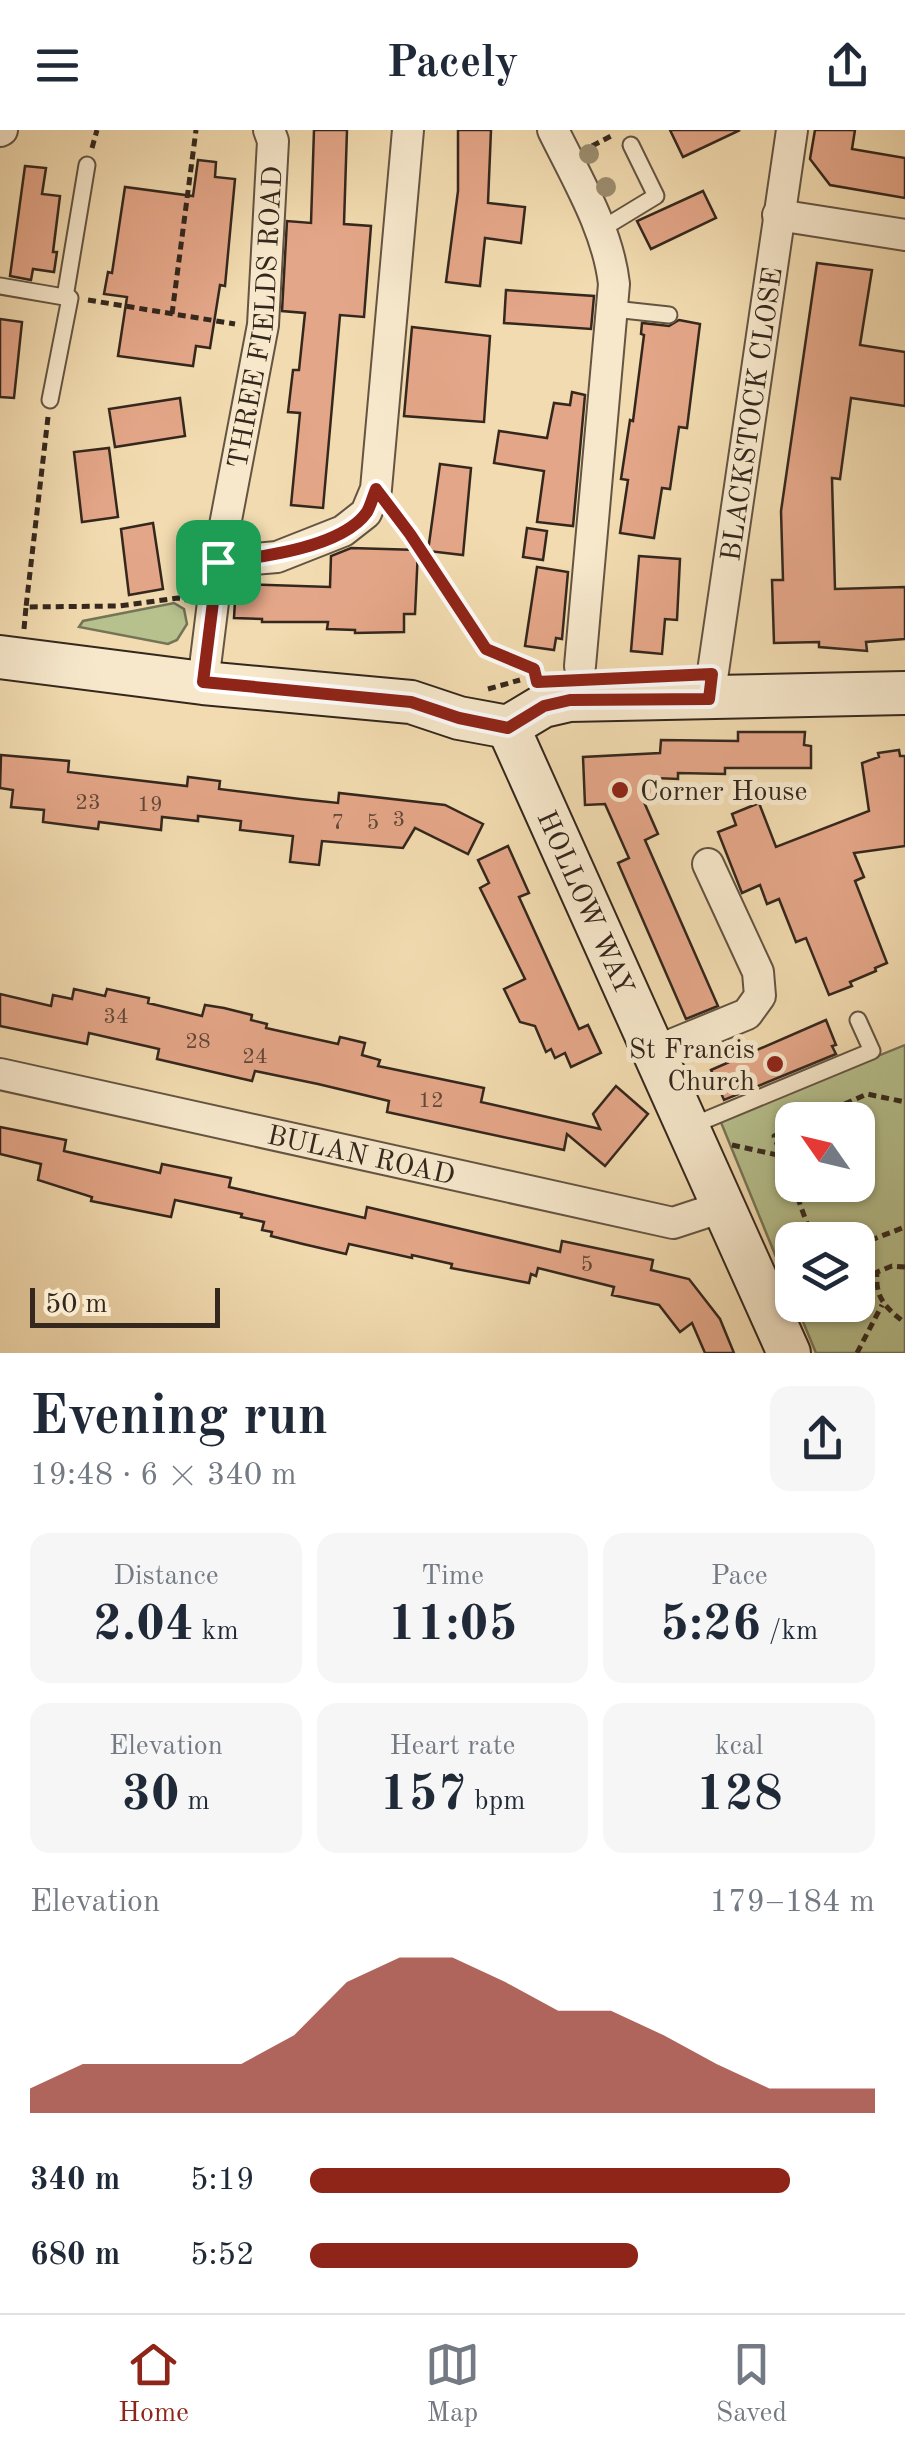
<!DOCTYPE html>
<html lang="en">
<head>
<meta charset="utf-8">
<style>
	:root { --surface:#fff; --page:#f6f6f7; --text:#1f2937; --muted:#747a83; --line:#e0e1e3; --accent:#8f2418 }
	body { margin:0; font-family:"Old Standard TT",serif; background:var(--page); color:var(--text); height:100vh; display:flex; flex-direction:column; font-size:38px; white-space:nowrap }
	* { box-sizing:border-box; margin:0 }
	p { font-size:32px; color:var(--muted) }
	.icon { flex:none; width:55px; height:55px; fill:none; stroke:currentColor; stroke-width:2; stroke-linecap:round; stroke-linejoin:round }
	.map { position:relative; height:1223px; overflow:hidden }
	.side { display:flex; flex-direction:column; background:var(--surface); flex:1 }
	.side>* { flex:none }
	.needle { width:65px; rotate:304deg }
	.buttons { position:absolute; left:775px; top:972px; display:grid; gap:20px }
	.buttons a { display:grid; place-items:center; width:100px; height:100px; border-radius:20px; background:var(--surface); box-shadow:0 2px 8px #0004; font-size:50px }
	.scale { position:absolute; left:30px; bottom:25px; width:190px; box-sizing:border-box; padding-left:10px; border:5px solid #34271d; border-top:0; font-size:28px; line-height:35px; white-space:nowrap; color:#34271d; -webkit-text-stroke:8px #f7e8cc; paint-order:stroke }
	.pin { position:absolute; display:grid; place-items:center; width:85px; height:85px; color:#fff; margin:-42px; border-radius:20px; box-shadow:0 5px 15px #0006 }
	.round { display:grid; place-items:center; flex:none; width:105px; height:105px; border-radius:20px; background:var(--page) }
	.head { display:flex; align-items:center; justify-content:space-between; height:170px; padding:0 30px }
	h1 { font-size:55px; font-weight:800; line-height:75px }
	.metrics { display:grid; grid-template-columns:repeat(3,1fr); gap:15px; height:170px; padding:10px 30px }
	.metrics div { display:grid; align-content:center; border-radius:20px; background:var(--page); text-align:center }
	.metrics b { font-size:50px; font-weight:800 }
	.metrics small { font-size:28px; font-weight:400 }
	.metrics p { font-size:28px }
	.chart { height:280px; padding:20px 30px }
	.chart p { display:flex; justify-content:space-between }
	.chart svg { width:100%; height:180px; margin-top:10px; fill:var(--accent); opacity:.7 }
	ul { padding:0 30px; list-style:none; font-size:32px }
	li { display:grid; grid-template-columns:160px 120px 1fr; align-items:center; height:75px }
	li i { height:25px; border-radius:12px; background:var(--accent) }
	header { display:flex; justify-content:space-between; align-items:center; height:130px; padding:0 30px; background:var(--surface); font-size:45px; font-weight:800 }
	.dock { display:flex; justify-content:space-around; align-items:center; height:140px; border-top:2px solid var(--line); background:var(--surface); font-size:28px; color:var(--muted) }
	.dock a { display:grid; justify-items:center; gap:5px }
	.dock .selected { color:var(--accent) }
	.map>svg:first-child { display:block }
</style>
</head>
<body>
<header><svg class="icon" aria-label="menu" viewBox="0 0 24 24"><path d="M4 6h16M4 12h16M4 18h16"/></svg>Pacely<svg class="icon" aria-label="share" viewBox="0 0 24 24"><path d="M12 15V3M7 8l5-5 5 5M5 13v7h14v-7"/></svg></header>
<div class="map">
<svg width="905" height="1223" viewBox="0 0 905 1223">
	<rect width="100%" height="100%" fill="#f2dbb0"/>
	<filter id="stains"><feTurbulence type="fractalNoise" baseFrequency=".002" numOctaves="4"/><feColorMatrix values="0 0 0 0 .2 0 0 0 0 .09 0 0 0 0 .02 0 0 0 .5 -.17"/></filter>
	<radialGradient id="worn" r=".72"><stop offset=".6" stop-color="#630" stop-opacity="0"/><stop offset="1" stop-color="#630" stop-opacity=".3"/></radialGradient>
	<!-- green -->
	<g fill="#b6c18e" stroke="#757456" stroke-width="2.5" fill-rule="evenodd">
		<path d="M174 473 184 479 187 494 177 510 168 514 79 497 83 491Z"/>
		<path d="M905 915V1223H816L796 1175H858V1110H792V1166L720 990ZM792 990H858V1055H792Z"/>
	</g>
	<!-- building -->
	<g fill="#e4a688" stroke="#34271d" stroke-width="2.5">
		<path d="M314 0H347L344 94 371 96 364 187 340 185 323 378 291 375 300 283 288 282 293 240H299L305 183 282 181 287 91 311 93Z"/>
		<path d="M458 0H491L488 73 525 77 521 113 485 108 480 156 446 152 458 61Z"/>
		<path d="M670 0H740L683 27Z"/>
		<path d="M815 0H855L852 19 905 28V68L830 55 810 29Z"/>
		<path d="M198 30 216 32 215 47 235 49 225 156 220 155 210 218 196 216 193 236 118 226 127 167 104 164 108 142 112 143 125 57 193 66Z"/>
		<path d="M25 36 46 38 42 64 60 66 53 122H57L54 142 33 139 31 150 10 146Z"/>
		<path d="M703 61 716 88 651 119 637 91Z"/>
		<path d="M817 133 872 140 860 215 905 222V276L851 268 840 349 832 348 835 459 905 457V509L866 512 867 521 819 517V512L774 513 772 450H783L781 381Z"/>
		<path d="M506 160 594 166 591 199 504 193Z"/>
		<path d="M0 189 22 192 14 268 0 267Z"/>
		<path d="M679 190 700 194 687 298 679 297 670 359 662 358 654 408 620 403 628 350 621 349 630 290 633 291 644 205 641 204 642 193 669 196Z"/>
		<path d="M412 197 490 206 484 292 404 286Z"/>
		<path d="M572 262 585 265 573 396 537 392 544 341 494 333 499 301 547 308 554 273 570 275Z"/>
		<path d="M180 268 185 306 115 317 109 279Z"/>
		<path d="M109 318 118 387 82 392 74 322Z"/>
		<path d="M440 334 471 338 463 425 428 421Z"/>
		<path d="M153 393 163 459 129 465 121 399Z"/>
		<path d="M527 398 547 401 543 430 523 427Z"/>
		<path d="M351 418 418 420 415 484H404V502L355 503V500L327 499 328 492H262V489L234 488 236 454 330 457 331 426Z"/>
		<path d="M639 426 680 429 677 490 665 489 662 524 631 521Z"/>
		<path d="M537 437 568 442 562 509 556 508 554 520 525 516Z"/>
		<path d="M738 602H805L804 615 811 616V638H725V644L678 643V649L655 648 656 671 644 672 658 704 645 710 718 876 686 889 618 733 629 728 605 674 585 675 583 627 660 623 661 610 738 611Z"/>
		<path d="M899 620 900 626H905V716L854 723 864 747 855 751 887 833 875 838 876 841 850 852 852 856 829 865 806 808 796 812 779 769 767 774 760 755 742 763 718 702 736 695 732 684 759 673 776 717 869 681 862 633 879 627 878 623Z"/>
		<path d="M1 625 69 631 68 642 187 656 188 647 220 651 219 659 300 669 338 673 339 663 445 675 483 694 468 724 415 698 403 718 322 711 319 735 290 732 293 706 240 700 241 691 198 686V691L162 687 161 700 99 692 98 699 43 692 44 680 11 677 13 660 0 658Z"/>
		<path d="M508 716 529 763 519 767 579 899 588 895 601 923 571 937 565 923 555 928 551 919 546 922 535 896 520 892 504 859 525 849 480 758 489 753 478 730Z"/>
		<path d="M74 859 105 866 107 859 149 868 148 873 202 886 205 875 224 878 252 885 251 890 267 894 266 898 338 914 340 907 365 913 362 925 380 930 378 936 484 958 481 972 600 999 593 984 616 956 648 984 605 1036 567 1004 564 1020 387 982 389 971 318 954 255 941 252 951 157 929 159 919 89 903 87 914 0 896V864L51 876 53 865 72 869Z"/>
		<path d="M826 890 836 915 832 916 836 924 724 970 711 940Z"/>
		<path d="M0 997 66 1010 64 1021 160 1043 162 1034 231 1048 229 1057 365 1088 367 1077 560 1122 562 1111 653 1130 651 1140 689 1149 720 1189 734 1223H705L692 1193 680 1202 659 1175 612 1165 614 1157 538 1138 536 1146 531 1144 529 1153 451 1138 452 1134 412 1125V1128L349 1114 346 1124 303 1114 271 1106 272 1102 262 1100 264 1092 241 1087 242 1084 175 1070 171 1087 91 1071 92 1067 38 1050 41 1034 0 1024Z"/>
	</g>
	<g fill="none" stroke-linecap="round" stroke-linejoin="round">
		<!-- lane casing -->
		<g stroke="#645442" stroke-width="19">
			<g id="lane">
				<path d="M600 100 656 66 631 15"/>
				<path d="M0 156 70 168 50 270"/>
				<path d="M65 167 87 35"/>
				<path d="M614 179 669 185"/>
				<path d="M691 996 872 921 858 890"/>
			</g>
		</g>
		<!-- street casing -->
		<g stroke="#645442" stroke-width="34">
			<g id="street">
				<path d="M553 0C577 49 608 100 614 154L580 536"/>
				<path d="M0 1 2 0"/>
				<path d="M778 85 905 105"/>
				<path d="M218 432 277 427 343 401 366 383 376 359 408 0"/>
				<path id="s1" d="M203 553 218 432 263 195 273 11 269 0"/>
				<path id="s2" d="M709 569 792 0"/>
				<path d="M654 922 747 884 760 866 758 842 708 734"/>
				<path id="s3" d="M0 944 673 1093 722 1077"/>
			</g>
		</g>
		<!-- secondary casing -->
		<g stroke="#34271d" stroke-width="46">
			<g id="secondary">
				<path d="M0 527 203 553 411 572 459 588 508 597"/>
				<path id="s4" d="M508 597 789 1223"/>
				<path d="M508 597 543 576 569 570 905 563"/>
			</g>
		</g>
		<!-- path -->
		<g stroke="#34271d" stroke-width="5" stroke-dasharray="8 5" stroke-linecap="butt">
			<path d="M592 16 613 5"/>
			<path d="M92 18 97 0"/>
			<path d="M88 170 235 194"/>
			<path d="M172 184 196 0"/>
			<path d="M48 287 26 477 119 476 178 468 187 470"/>
			<path d="M394 383 486 519 533 539 536 547"/>
			<path d="M24 499 26 477"/>
			<path d="M488 559 520 550"/>
			<path d="M809 990 867 964 905 972"/>
			<path d="M792 998 774 1006 792 1054"/>
			<path d="M732 1015 782 1026"/>
			<path d="M793 1055 813 1110"/>
			<path d="M858 1115 905 1097"/>
			<path d="M905 1137 892 1136 877 1142C875 1168 885 1177 905 1193"/>
			<path d="M857 1223 882 1175"/>
		</g>
		<!-- lane -->
		<use href="#lane" stroke="#f7e8cc" stroke-width="15"/>
		<!-- street -->
		<use href="#street" stroke="#f7e8cc" stroke-width="30"/>
		<!-- secondary -->
		<use href="#secondary" stroke="#f7e8cc" stroke-width="42"/>
	</g>
	<!-- trees -->
	<g fill="#9b8d6f">
		<circle cx="589" cy="24" r="10"/>
		<circle cx="606" cy="57" r="10"/>
	</g>
	<g fill="none" stroke-linecap="round" stroke-linejoin="round">
		<!-- route casing -->
		<g stroke="#fff" stroke-width="20">
			<path id="route" d="M376 359 410 404 486 519 534 539 537 552 712 544 709 569 570 570 544 576 508 598 459 588 411 572 203 552 218 432C258 428 342 418 367 382 371 375 373 366 376 359Z"/>
		</g>
		<!-- route -->
		<use href="#route" stroke="#8f2418" stroke-width="12"/>
	</g>
	<!-- markers -->
	<g fill="#8f2418" stroke="#f7e8cc" stroke-width="4">
		<circle cx="620" cy="660" r="10"/>
		<circle cx="775" cy="934" r="10"/>
	</g>
	<g text-anchor="middle" stroke-width="10" stroke-linejoin="round" paint-order="stroke">
		<!-- number labels -->
		<g font-size="22" fill="#604738">
			<text x="88" y="679">23</text>
			<text x="150" y="681">19</text>
			<text x="399" y="696">3</text>
			<text x="338" y="699">7</text>
			<text x="373" y="699">5</text>
			<text x="116" y="893">34</text>
			<text x="198" y="918">28</text>
			<text x="255" y="933">24</text>
			<text x="431" y="977">12</text>
			<text x="587" y="1141">5</text>
		</g>
		<!-- street labels -->
		<g font-size="28" fill="#34271d" stroke="#f7e8cc">
			<text dy="10" stroke="none"><textPath href="#s1" startOffset="370">THREE FIELDS ROAD</textPath></text>
			<text dy="10" stroke="none"><textPath href="#s2" startOffset="288">BLACKSTOCK CLOSE</textPath></text>
			<text dy="10" stroke="none"><textPath href="#s4" startOffset="192">HOLLOW WAY</textPath></text>
			<text dy="10" stroke="none"><textPath href="#s3" startOffset="370">BULAN ROAD</textPath></text>
		</g>
		<!-- poi labels -->
		<g font-size="28" fill="#34271d" stroke="#f7e8cc" text-anchor="start">
			<text x="640" y="670">Corner House</text>
			<text x="755" y="928" text-anchor="end">St Francis<tspan x="755" dy="32">Church</tspan></text>
		</g>
	</g>
	<rect width="100%" height="100%" filter="url(#stains)"/>
	<rect width="100%" height="100%" fill="url(#worn)"/>
</svg>
<div class="buttons">
<a><svg class="needle" viewBox="-14 -14 28 28"><path d="M0-13l5 13h-10z" fill="#e53935"/><path d="M0 13l5-13h-10z" fill="#747a83"/></svg></a>
<a><svg class="icon" aria-label="layers" viewBox="0 0 24 24"><path d="M12 4l9 5-9 5-9-5zM3 14l9 5 9-5"/></svg></a>
</div>
<div class="scale">50 m</div>
<div class="pin" style="left:218px;top:432px;background:#1e9e55"><svg class="icon" aria-label="arrive" viewBox="0 0 24 24"><path d="M6 21V4h12l-3 4 3 4H6"/></svg></div>
</div>
<section class="side">
<div class="head"><div><h1>Evening run</h1><p>19:48 · 6 × 340 m</p></div><a class="round"><svg class="icon" aria-label="share" viewBox="0 0 24 24"><path d="M12 15V3M7 8l5-5 5 5M5 13v7h14v-7"/></svg></a></div>
<div class="metrics">
<div><p>Distance</p><b>2.04<small> km</small></b></div>
<div><p>Time</p><b>11:05</b></div>
<div><p>Pace</p><b>5:26<small> /km</small></b></div>
</div>
<div class="metrics">
<div><p>Elevation</p><b>30<small> m</small></b></div>
<div><p>Heart rate</p><b>157<small> bpm</small></b></div>
<div><p>kcal</p><b>128</b></div>
</div>
<div class="chart"><p><span>Elevation</span>179–184 m</p>
<svg viewBox="0 0 160 44" preserveAspectRatio="none"><path d="M0 44V38L10 32L20 32L30 32L40 32L50 25L60 12L70 6L80 6L90 12L100 19L110 19L120 25L130 32L140 38L150 38L160 38V44z"/></svg>
</div>
<ul>
<li><b>340 m</b>5:19<i style="width:85%"></i></li>
<li><b>680 m</b>5:52<i style="width:58%"></i></li>
</ul>
</section>
<nav class="dock">
<a class="selected"><svg class="icon" aria-label="home" viewBox="0 0 24 24"><path d="M3 11l9-7 9 7M6 9v11h12V9"/></svg>Home</a>
<a><svg class="icon" aria-label="map" viewBox="0 0 24 24"><path d="M3 6l6-2 6 2 6-2v14l-6 2-6-2-6 2zM9 4v14M15 6v14"/></svg>Map</a>
<a><svg class="icon" aria-label="saved" viewBox="0 0 24 24"><path d="M7 4h10v16l-5-4-5 4z"/></svg>Saved</a>
</nav>
</body>
</html>
